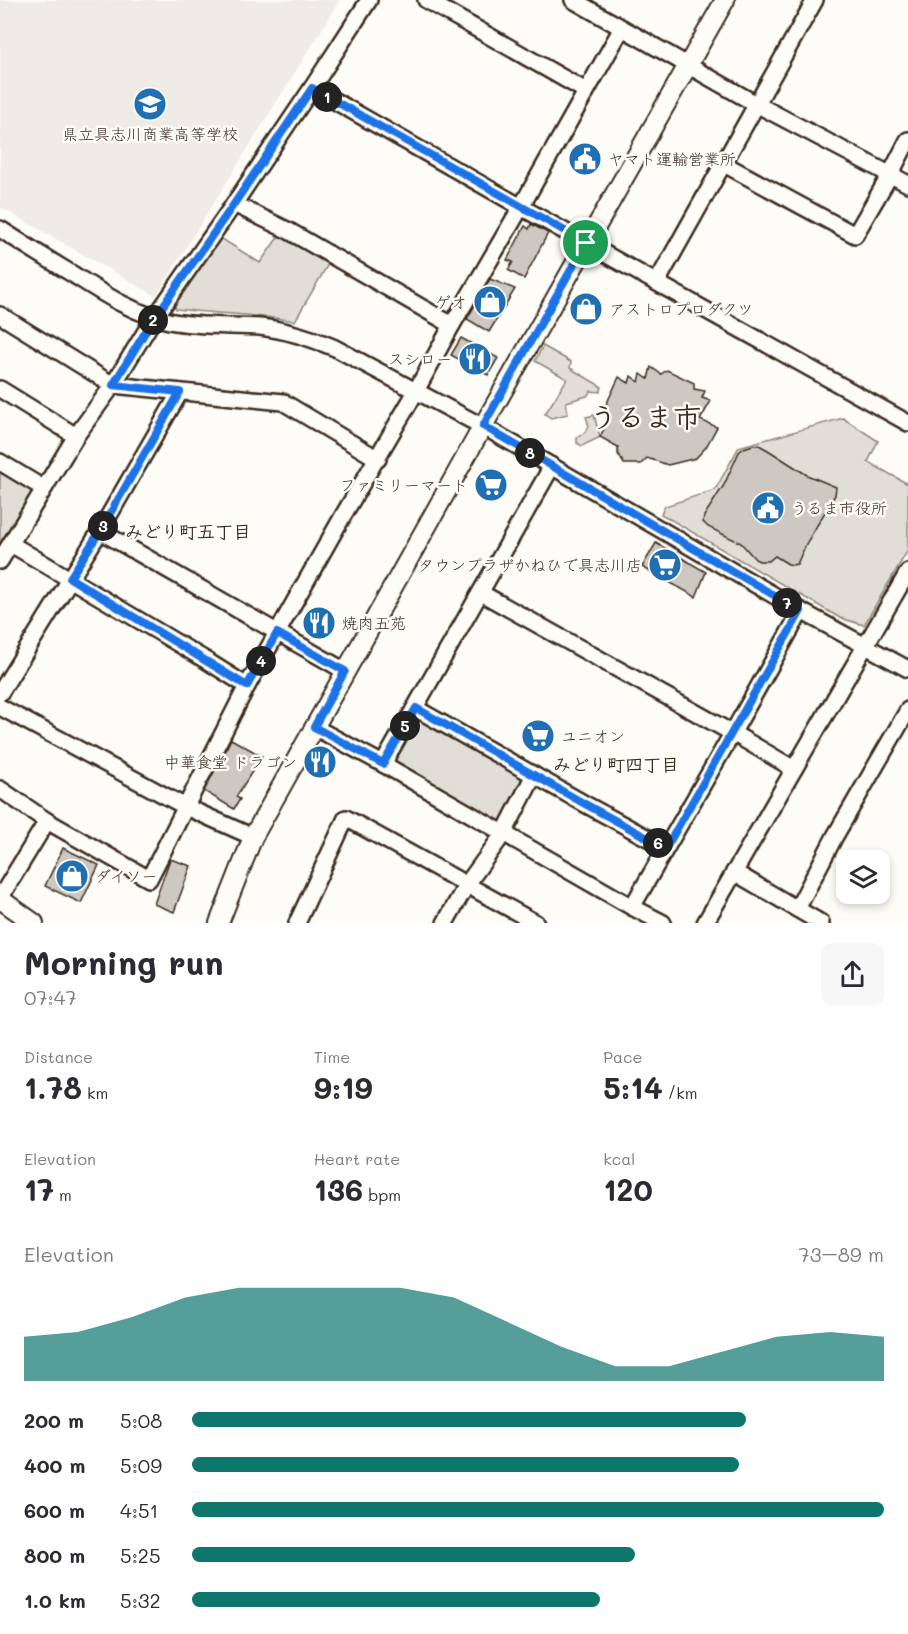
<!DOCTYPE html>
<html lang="en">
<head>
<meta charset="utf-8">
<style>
	:root { --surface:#fff; --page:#f7f7f7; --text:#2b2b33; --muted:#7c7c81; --accent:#0f766e }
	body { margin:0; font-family:Mali,"Klee One",sans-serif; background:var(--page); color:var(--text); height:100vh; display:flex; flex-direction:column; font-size:22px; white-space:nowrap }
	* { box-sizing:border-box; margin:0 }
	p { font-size:20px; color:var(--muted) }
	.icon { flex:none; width:33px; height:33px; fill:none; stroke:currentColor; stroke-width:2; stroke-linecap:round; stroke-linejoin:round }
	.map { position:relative; height:923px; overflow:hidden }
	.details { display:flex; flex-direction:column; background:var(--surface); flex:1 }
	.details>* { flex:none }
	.tools { position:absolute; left:836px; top:850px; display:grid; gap:12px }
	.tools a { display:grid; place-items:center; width:54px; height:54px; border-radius:12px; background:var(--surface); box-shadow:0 3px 9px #0003; font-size:30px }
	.pin { position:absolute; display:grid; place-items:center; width:51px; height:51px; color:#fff; margin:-26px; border:3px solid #fff; border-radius:50%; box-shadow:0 2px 6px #0007 }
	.km { position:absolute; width:30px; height:30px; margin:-15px; border-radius:50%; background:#222; color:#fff; font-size:16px; line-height:30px; text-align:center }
	.round { display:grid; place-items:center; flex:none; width:63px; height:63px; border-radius:12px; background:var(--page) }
	.headline { display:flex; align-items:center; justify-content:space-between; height:102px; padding:0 24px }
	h1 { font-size:33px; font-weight:700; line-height:45px }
	.stats { display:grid; grid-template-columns:repeat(3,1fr); gap:9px; height:102px; padding:6px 24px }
	.stats div { display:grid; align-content:center }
	.stats b { font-size:30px; font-weight:700 }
	.stats small { font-size:16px; font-weight:400 }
	.stats p { font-size:16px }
	.chart { height:168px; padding:12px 24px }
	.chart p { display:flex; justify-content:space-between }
	.chart svg { width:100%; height:108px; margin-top:6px; fill:var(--accent); opacity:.7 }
	ul { padding:0 24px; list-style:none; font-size:20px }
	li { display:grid; grid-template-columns:96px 72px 1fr; align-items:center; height:45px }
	li i { height:15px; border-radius:8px; background:var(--accent) }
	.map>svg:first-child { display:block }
</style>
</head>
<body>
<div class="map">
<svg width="908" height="923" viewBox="0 0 908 923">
	<rect width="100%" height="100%" fill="#fdfcf7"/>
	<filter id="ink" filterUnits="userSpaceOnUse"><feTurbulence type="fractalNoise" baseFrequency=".0167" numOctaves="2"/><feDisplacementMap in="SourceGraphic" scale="12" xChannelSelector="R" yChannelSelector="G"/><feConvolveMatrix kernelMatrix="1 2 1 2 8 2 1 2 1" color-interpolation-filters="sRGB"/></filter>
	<g filter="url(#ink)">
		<!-- built -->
		<path fill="#efece7" d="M0 0H340L156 296 0 207Z"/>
		<!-- green -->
		<g fill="#e1ded7" stroke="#8e847a" stroke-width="1.5">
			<path d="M281 233 330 261 295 321C256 314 216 314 176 309L173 300 219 237 260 263Z"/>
			<path d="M543 346 571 362 570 368 602 387 600 392 591 391 587 396 566 402 568 414 551 418 545 414 567 379 535 361Z"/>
			<path d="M594 415 600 437 582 446 577 443V438L585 432 589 426 586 417Z"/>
			<path d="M843 418 878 441 868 462 908 484V550L864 625 840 618 661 514 665 506 715 490 739 447Z"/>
			<path d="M0 462 43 488 0 561Z"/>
			<path d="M424 717 523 774 524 783 500 823 395 763 393 757 416 718Z"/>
		</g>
		<!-- building -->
		<g fill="#cdc8c2" stroke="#3b2a1e" stroke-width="1.5">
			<path d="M531 224 548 233 524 279 508 270 513 262 507 260 525 226 529 229Z"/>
			<path d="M490 279 515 289 489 332 467 319Z"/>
			<path d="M461 338 498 358 488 375 451 355Z"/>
			<path d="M651 367 661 374 667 370 694 383V389L705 391 702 398 711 401 700 420 717 427 706 447 696 458 668 465 647 458 641 464H624L618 454V447L600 437 609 418 605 407 619 377 629 383 631 376 639 382 641 374 648 379Z"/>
			<path d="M753 445H759L768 450 807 475 836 487 835 495 806 544 797 564 792 565 788 564 775 556 769 561H759L755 559 741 543 708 527 703 522 704 516 724 485 739 452 744 448Z"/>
			<path d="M656 543 706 572 696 597 642 567Z"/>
			<path d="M231 739 262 756 236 797 240 799 234 809 204 791Z"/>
			<path d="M63 848 99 865 81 903 45 886Z"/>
			<path d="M170 859 191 866 174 912 154 904Z"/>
		</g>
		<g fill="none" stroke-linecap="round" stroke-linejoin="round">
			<!-- minor casing -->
			<g stroke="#3b2a1e" stroke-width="20">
				<g id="minor">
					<path d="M426 0 586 91"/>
					<path d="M573 0 756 104 908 184"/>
					<path d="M312 88 521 207 908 423"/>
					<path d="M724 164 855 235 890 175 908 140"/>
					<path d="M234 204 289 231 452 325"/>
					<path d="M0 229C25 245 49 260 74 275 104 294 134 314 169 321 199 327 229 325 260 327 286 330 311 338 335 348L493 432 801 611 908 669"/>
					<path d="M657 282 815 0"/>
					<path d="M0 315 113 385 283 402 378 459"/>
					<path d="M0 389 76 436"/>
					<path d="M0 462 43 488"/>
					<path d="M100 531 345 671"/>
					<path d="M11 544 204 659 247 686"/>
					<path d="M0 561 76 436 113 385 149 326 234 204 312 88 369 0"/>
					<path d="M481 593 743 739 794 769"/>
					<path d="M0 693 100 531 180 392"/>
					<path d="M0 707 186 807 253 837"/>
					<path d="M415 708 585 804 666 848"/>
					<path d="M314 727 383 764 632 907 663 923"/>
					<path d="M383 764 552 466"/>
					<path d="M0 789 47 821 149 879 247 686 344 514 411 400 452 325 521 207 622 28"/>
					<path d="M734 872 821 923"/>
					<path d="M0 898 47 821"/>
					<path d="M632 907 732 734 801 611"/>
					<path d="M797 909 835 836 908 710"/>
					<path d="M297 923 346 818 536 923"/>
					<path d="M445 923 467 884 504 833 534 775"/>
					<path d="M705 923 908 572"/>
				</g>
			</g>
			<!-- major casing -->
			<g stroke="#3b2a1e" stroke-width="22">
				<g id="major">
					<path d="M0 899 34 923"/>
					<path d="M219 923 253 837 483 426 725 0"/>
				</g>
			</g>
			<!-- minor -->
			<use href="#minor" stroke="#fdfcf7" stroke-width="15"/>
			<!-- major -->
			<use href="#major" stroke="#fdfcf7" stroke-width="18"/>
		</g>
	</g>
	<g fill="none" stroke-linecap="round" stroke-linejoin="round" filter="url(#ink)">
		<!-- route casing -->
		<g stroke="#fff" stroke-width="12">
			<path id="route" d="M312 88 586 243 483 426 801 611 666 848 585 804 416 708 383 764 314 727 345 671 277 633 247 686 70 578 100 531 180 392 113 385 149 326 234 204Z"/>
		</g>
		<!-- route -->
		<use href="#route" stroke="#1a73e8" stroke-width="8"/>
	</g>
	<!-- icons -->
	<defs>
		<g id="school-disc" transform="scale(1.725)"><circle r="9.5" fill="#1f6fb2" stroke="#fdfcf7"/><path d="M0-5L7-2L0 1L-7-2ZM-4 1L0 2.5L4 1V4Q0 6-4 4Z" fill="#fff"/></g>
		<g id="civic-disc" transform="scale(1.725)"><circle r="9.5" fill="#1f6fb2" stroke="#fdfcf7"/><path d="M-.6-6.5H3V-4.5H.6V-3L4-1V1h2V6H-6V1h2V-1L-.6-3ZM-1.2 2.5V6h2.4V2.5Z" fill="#fff"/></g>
		<g id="shop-disc" transform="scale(1.725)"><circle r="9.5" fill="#1f6fb2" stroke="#fdfcf7"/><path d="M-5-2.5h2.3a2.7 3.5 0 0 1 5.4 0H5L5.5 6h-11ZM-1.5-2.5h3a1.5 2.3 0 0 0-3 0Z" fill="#fff"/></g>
		<g id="restaurant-disc" transform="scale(1.725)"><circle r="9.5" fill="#1f6fb2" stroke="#fdfcf7"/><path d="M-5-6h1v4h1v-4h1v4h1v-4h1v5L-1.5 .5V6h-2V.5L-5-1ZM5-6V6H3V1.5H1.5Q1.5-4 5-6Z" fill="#fff"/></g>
		<g id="supermarket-disc" transform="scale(1.725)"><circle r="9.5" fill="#1f6fb2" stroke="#fdfcf7"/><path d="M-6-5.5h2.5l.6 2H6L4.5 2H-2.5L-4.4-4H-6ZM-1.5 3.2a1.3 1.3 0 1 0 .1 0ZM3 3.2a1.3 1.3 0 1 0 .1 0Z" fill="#fff"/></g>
	</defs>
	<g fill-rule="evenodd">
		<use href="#school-disc" x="150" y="104"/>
		<use href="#civic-disc" x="585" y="159"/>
		<use href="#shop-disc" x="490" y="302"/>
		<use href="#shop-disc" x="586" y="309"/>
		<use href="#restaurant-disc" x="475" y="359"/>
		<use href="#supermarket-disc" x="491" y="485"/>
		<use href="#civic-disc" x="768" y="508"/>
		<use href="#supermarket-disc" x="665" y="565"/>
		<use href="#restaurant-disc" x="319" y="623"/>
		<use href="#supermarket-disc" x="538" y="736"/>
		<use href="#restaurant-disc" x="320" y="762"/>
		<use href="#shop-disc" x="72" y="876"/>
	</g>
	<g text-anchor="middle" stroke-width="5" stroke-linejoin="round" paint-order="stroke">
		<!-- poi labels -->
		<g font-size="16" fill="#3b2a1e" stroke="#fdfcf7" text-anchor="start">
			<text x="150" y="140" text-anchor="middle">県立具志川商業高等学校</text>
			<text x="608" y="165">ヤマト運輸営業所</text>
			<text x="467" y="308" text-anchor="end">ゲオ</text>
			<text x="609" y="315">アストロプロダクツ</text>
			<text x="452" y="365" text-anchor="end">スシロー</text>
			<text x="468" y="491" text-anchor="end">ファミリーマート</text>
			<text x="791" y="514">うるま市役所</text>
			<text x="642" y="571" text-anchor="end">タウンプラザかねひで具志川店</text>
			<text x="342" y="629">焼肉五苑</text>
			<text x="561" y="742">ユニオン</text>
			<text x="297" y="768" text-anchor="end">中華食堂 ドラゴン</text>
			<text x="95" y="882">ダイソー</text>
		</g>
		<!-- neighbourhood labels -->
		<g font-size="18" font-weight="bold" fill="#3b2a1e" stroke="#fdfcf7">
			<text x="188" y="538">みどり町五丁目</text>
			<text x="616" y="771">みどり町四丁目</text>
		</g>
		<!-- town labels -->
		<g font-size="28" font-weight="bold" fill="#3b2a1e" stroke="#fdfcf7">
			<text x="645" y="427">うるま市</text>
		</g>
	</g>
</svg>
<div class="tools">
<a><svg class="icon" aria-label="layers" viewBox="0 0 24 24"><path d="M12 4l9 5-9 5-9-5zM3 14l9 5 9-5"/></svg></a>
</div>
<div class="pin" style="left:586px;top:243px;background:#1e9e55"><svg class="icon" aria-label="arrive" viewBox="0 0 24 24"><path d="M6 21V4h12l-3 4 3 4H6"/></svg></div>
<b class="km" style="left:327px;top:97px">1</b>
<b class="km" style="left:153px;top:320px">2</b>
<b class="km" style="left:103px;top:526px">3</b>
<b class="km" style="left:261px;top:661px">4</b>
<b class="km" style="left:405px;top:726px">5</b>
<b class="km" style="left:658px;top:843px">6</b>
<b class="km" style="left:787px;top:603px">7</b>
<b class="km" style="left:530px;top:453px">8</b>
</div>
<section class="details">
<div class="headline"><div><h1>Morning run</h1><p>07:47</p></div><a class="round"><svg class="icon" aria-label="share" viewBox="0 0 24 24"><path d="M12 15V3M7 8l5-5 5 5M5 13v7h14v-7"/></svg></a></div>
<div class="stats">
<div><p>Distance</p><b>1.78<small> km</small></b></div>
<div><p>Time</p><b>9:19</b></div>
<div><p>Pace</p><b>5:14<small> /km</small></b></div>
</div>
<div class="stats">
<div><p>Elevation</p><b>17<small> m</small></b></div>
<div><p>Heart rate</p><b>136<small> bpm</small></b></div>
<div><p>kcal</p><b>120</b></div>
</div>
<div class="chart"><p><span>Elevation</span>73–89 m</p>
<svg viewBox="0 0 160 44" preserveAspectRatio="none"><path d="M0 44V26L10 24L20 18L30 10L40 6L50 6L60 6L70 6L80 10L90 20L100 30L110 38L120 38L130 32L140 26L150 24L160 26V44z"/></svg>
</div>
<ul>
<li><b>200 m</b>5:08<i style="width:80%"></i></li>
<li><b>400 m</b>5:09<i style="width:79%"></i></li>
<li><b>600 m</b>4:51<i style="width:100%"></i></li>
<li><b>800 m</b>5:25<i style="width:64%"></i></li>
<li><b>1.0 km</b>5:32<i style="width:59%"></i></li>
</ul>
</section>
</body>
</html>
